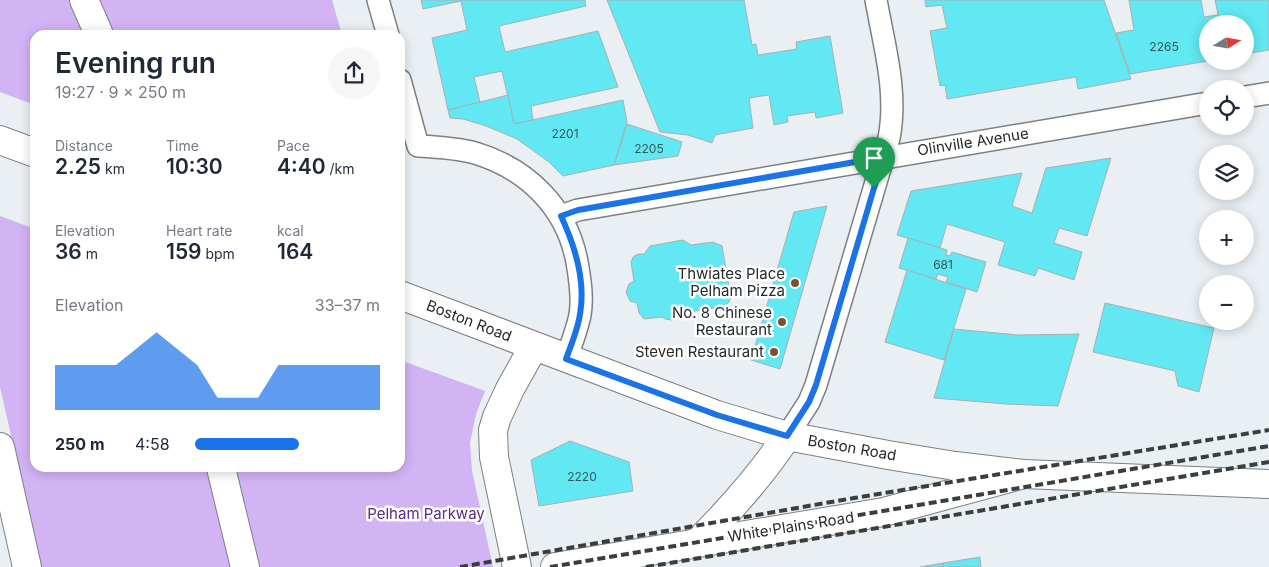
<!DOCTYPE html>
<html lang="en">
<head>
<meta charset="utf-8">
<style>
	:root { --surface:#fff; --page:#f6f6f7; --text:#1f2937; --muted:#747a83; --accent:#1a73e8 }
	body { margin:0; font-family:Inter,sans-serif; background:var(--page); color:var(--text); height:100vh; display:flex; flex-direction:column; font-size:19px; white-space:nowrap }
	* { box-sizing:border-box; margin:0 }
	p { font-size:16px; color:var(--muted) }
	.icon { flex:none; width:28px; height:28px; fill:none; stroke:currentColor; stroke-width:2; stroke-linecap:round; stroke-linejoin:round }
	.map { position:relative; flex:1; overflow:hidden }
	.side { position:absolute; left:30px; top:30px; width:375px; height:442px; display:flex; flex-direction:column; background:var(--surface); border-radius:15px; box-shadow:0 2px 12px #0003 }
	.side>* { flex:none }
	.needle { width:32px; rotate:79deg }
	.controls { position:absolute; left:1199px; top:15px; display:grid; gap:10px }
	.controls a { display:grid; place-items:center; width:55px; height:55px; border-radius:50%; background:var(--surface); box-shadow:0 2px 12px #0003; font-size:25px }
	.pin { position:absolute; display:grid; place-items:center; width:42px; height:42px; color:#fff; margin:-51px -21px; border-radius:50% 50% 50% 0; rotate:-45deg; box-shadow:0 0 5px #0007 }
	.pin .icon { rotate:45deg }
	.round { display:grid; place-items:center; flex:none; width:52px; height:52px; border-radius:26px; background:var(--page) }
	.summary { display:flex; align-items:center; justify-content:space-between; height:85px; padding:0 25px }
	h1 { font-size:28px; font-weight:600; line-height:38px }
	.figures { display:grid; grid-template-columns:repeat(3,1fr); gap:8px; height:85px; padding:5px 25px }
	.figures div { display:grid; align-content:center }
	.figures b { font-size:21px; font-weight:600 }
	.figures small { font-size:14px; font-weight:400 }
	.figures p { font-size:14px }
	.chart { height:140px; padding:10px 25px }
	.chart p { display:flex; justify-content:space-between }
	.chart svg { width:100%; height:90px; margin-top:5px; fill:var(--accent); opacity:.7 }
	ul { padding:0 25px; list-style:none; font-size:16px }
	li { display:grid; grid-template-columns:80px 60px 1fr; align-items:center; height:38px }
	li i { height:12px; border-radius:6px; background:var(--accent) }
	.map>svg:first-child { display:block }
</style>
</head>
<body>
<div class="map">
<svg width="1269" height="567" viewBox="0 0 1269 567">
	<rect width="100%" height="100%" fill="#e9eff3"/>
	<!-- green -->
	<g fill="#d2b3f4">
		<path d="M0 0H332L342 35H35V105L0 92Z"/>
		<path d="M0 216 35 229V468H400V360L485 391 476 414 470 443 472 471 493 567H41L0 387Z"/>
	</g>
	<!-- building -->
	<g fill="#61e8f3" stroke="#a9b0b1">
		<path d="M421 0H585L586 6 499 26 505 52 598 31 618 87 531 106 533 120 514 124 502 71 474 77 480 102 448 110 432 38 467 30 461 1 423 9Z"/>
		<path d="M607 0H744L752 45 756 44 758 55 797 49 796 42 830 36 843 113 816 118 815 112 787 116 788 122 774 125 769 95 749 98 753 128 715 135 712 143 688 135 660 132Z"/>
		<path d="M925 0H1104L1131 79 1078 89 1076 77 947 99 945 85 940 86 930 31 947 28 942 5 926 7Z"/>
		<path d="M1129 0H1201L1204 17 1218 15 1220 24H1208V61L1130 74 1116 33 1134 30Z"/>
		<path d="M1215 0H1269V50L1245 54V24H1220Z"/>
		<path d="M508 95 514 124 623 100 627 122 614 165 563 176 549 162 517 139 486 126 463 119 450 118 448 110Z"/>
		<path d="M627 124 682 142 678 156 614 165Z"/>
		<path d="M1111 158 1087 236 1059 228 1054 243 1082 252 1074 280 1038 268 1035 276 998 265 1005 242 947 224 940 248 897 235 911 191 1022 173 1012 206 1032 213 1046 168Z"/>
		<path d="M827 206 780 369 751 360 794 212Z"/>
		<path d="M908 238 947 250 946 255 950 256 952 252 986 262 977 292 946 282 948 277 938 274 936 279 899 268Z"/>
		<path d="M683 240 691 245 713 242 722 246 731 297 729 302 725 306 678 314 676 318 672 320 665 319 662 317 644 319 639 313 637 303 630 301 626 292 629 284 634 281 631 262 633 257 638 254H644L650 246Z"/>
		<path d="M907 270 966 289 944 360 885 342Z"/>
		<path d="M1105 303 1214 328 1199 392 1178 386 1175 371 1093 352Z"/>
		<path d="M954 329 1018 335 1079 334 1058 406 1006 404 934 398Z"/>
		<path d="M570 441 629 462 633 491 539 506 531 460Z"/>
		<path d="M980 557 981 567H943V563Z"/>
		<path d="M943 563V567H920Z"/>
	</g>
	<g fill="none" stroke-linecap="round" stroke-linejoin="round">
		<!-- street casing -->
		<g stroke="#7b8084" stroke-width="24">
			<g id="street">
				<path d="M378 0 388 35"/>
				<path d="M400 80 418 146C437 147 457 148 475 153 528 169 567 208 577 262 580 279 583 298 580 315 577 330 571 345 566 359"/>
				<path d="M1245 97 1269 93"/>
				<path d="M561 216 578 210 1208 103"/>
				<path d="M787 436 809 402 816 385 889 138C898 92 884 45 876 0"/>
			</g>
		</g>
		<!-- secondary casing -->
		<g stroke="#7b8084" stroke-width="30">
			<g id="secondary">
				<path d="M517 567 494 457 493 430 497 417 510 389 534 346"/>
				<path d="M555 567 884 512 1024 474"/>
			</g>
		</g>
		<!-- primary casing -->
		<g stroke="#7b8084" stroke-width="30">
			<g id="primary">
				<path d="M0 140 35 153"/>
				<path d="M400 295 717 415 787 436 888 455 955 466 1024 474 1269 484"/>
				<path d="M0 447 27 567"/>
				<path d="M221 468 245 567"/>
				<path d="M698 542C731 509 761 476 787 436"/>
			</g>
		</g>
		<!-- highway casing -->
		<g stroke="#7b8084" stroke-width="30">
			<path id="highway" d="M84 0 98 32"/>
		</g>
		<!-- street -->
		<use href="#street" stroke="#fff" stroke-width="21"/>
		<!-- secondary -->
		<use href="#secondary" stroke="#fff" stroke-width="28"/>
		<!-- primary -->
		<use href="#primary" stroke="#fff" stroke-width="28"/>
		<!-- highway -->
		<use href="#highway" stroke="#fff" stroke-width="28"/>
		<!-- rail -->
		<g stroke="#3b3e3f" stroke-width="4" stroke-dasharray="8 4" stroke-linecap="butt">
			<path d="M460 567 854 498 1269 430"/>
			<path d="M550 567 1269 446"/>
			<path d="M646 567 1269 462"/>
		</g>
	</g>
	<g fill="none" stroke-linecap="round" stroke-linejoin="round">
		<!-- route casing -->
		<g stroke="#fff" stroke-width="10">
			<path id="route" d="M884 157 874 188 816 385 809 402 787 436 717 415 566 359C571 345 578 329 580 314 586 281 575 246 561 216L578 210Z"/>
		</g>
		<!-- route -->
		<use href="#route" stroke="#1a73e8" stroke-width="6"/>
	</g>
	<!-- markers -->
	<g fill="#78542e" stroke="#fff" stroke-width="2">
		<circle cx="795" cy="283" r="5"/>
		<circle cx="782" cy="322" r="5"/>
		<circle cx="774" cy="352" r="5"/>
	</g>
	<g text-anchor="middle" stroke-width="5" stroke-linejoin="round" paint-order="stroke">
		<!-- number labels -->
		<g font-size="12" fill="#35595c">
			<text x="1164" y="51">2265</text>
			<text x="565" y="138">2201</text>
			<text x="649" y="153">2205</text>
			<text x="943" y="269">681</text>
			<text x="582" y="481">2220</text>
		</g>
		<!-- street labels -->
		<g font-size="15" fill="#26292a" stroke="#fff">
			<text transform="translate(973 142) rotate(-9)" y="5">Olinville Avenue</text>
			<text transform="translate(469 321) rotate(21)" y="5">Boston Road</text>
			<text transform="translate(852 448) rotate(10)" y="5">Boston Road</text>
			<text transform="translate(791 527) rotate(-9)" y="5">White Plains Road</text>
		</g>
		<!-- poi labels -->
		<g font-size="15" fill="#26292a" stroke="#fff" text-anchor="end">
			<text x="785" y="279">Thwiates Place<tspan x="785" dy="17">Pelham Pizza</tspan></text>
			<text x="772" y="318">No. 8 Chinese<tspan x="772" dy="17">Restaurant</tspan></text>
			<text x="764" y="357">Steven Restaurant</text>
		</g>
		<!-- park labels -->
		<g font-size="15" fill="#5d2b86" stroke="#fff">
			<text x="426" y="519">Pelham Parkway</text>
		</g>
	</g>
</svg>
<div class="controls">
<a><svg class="needle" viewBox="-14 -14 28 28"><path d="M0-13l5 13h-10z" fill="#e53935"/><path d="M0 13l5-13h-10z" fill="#747a83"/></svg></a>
<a><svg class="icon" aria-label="locate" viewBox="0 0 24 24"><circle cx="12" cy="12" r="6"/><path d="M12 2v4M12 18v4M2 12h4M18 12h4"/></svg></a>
<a><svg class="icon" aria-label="layers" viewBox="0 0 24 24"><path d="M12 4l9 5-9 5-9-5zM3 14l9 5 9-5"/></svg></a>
<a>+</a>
<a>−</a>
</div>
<div class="pin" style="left:874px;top:188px;background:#1e9e55"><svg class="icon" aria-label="arrive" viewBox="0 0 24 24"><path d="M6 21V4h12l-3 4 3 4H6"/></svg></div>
<section class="side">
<div class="summary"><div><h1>Evening run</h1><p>19:27 · 9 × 250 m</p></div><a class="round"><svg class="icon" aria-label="share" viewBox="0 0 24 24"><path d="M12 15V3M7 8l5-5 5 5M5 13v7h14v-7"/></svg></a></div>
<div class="figures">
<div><p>Distance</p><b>2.25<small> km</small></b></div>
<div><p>Time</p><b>10:30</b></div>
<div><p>Pace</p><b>4:40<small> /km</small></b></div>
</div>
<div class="figures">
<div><p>Elevation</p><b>36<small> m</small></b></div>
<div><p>Heart rate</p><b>159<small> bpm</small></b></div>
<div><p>kcal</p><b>164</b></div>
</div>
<div class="chart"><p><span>Elevation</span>33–37 m</p>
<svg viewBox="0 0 160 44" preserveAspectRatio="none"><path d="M0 44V22L10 22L20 22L30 22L40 14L50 6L60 14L70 22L80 38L90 38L100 38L110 22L120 22L130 22L140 22L150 22L160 22V44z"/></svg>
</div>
<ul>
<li><b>250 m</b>4:58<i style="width:56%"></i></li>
</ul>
</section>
</div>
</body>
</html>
